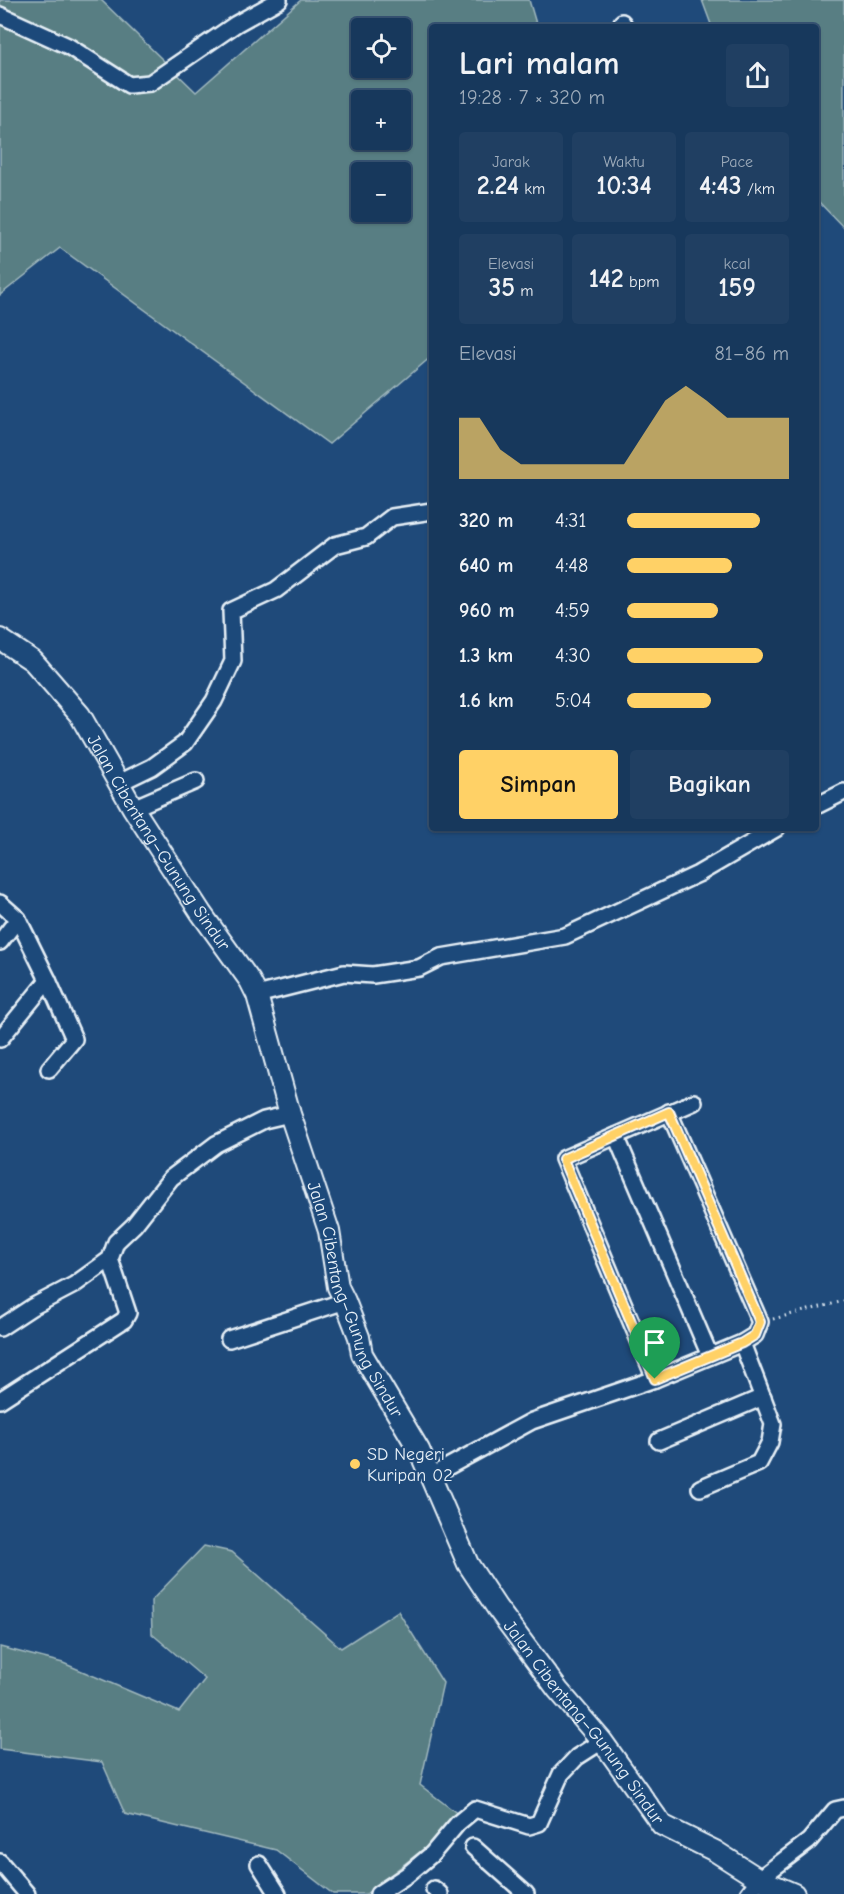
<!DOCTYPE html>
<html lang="id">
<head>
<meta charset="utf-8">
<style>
	:root { --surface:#17385c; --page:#203f62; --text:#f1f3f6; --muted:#9eacbb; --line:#365272; --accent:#ffd166 }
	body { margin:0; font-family:"Comic Neue",sans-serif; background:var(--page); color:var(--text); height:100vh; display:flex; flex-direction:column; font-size:22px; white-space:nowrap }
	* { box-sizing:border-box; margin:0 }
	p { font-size:20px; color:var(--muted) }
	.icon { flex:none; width:33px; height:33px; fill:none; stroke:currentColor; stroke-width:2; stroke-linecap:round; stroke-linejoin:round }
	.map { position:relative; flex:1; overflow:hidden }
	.side { position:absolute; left:429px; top:24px; width:390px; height:807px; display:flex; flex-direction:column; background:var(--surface); border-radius:6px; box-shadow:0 2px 4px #0004,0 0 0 2px var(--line) }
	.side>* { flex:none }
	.buttons { position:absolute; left:351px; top:18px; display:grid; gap:12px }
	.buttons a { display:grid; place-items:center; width:60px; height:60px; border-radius:6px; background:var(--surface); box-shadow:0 2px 4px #0004,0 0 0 2px var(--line); font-size:30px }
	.pin { position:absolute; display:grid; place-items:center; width:51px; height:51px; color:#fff; margin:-62px -26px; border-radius:50% 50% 50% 0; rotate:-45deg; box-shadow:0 0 6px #0007 }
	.pin .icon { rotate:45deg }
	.round { display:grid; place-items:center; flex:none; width:63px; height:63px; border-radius:6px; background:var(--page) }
	.headline { display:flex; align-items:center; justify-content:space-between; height:102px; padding:0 30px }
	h1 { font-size:33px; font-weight:600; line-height:45px }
	.metrics { display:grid; grid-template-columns:repeat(3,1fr); gap:9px; height:102px; padding:6px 30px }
	.metrics div { display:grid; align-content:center; border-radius:6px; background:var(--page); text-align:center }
	.metrics b { font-size:26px; font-weight:600 }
	.metrics small { font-size:16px; font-weight:400 }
	.metrics p { font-size:16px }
	.chart { height:168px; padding:12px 30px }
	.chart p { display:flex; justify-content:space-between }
	.chart svg { width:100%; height:108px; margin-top:6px; fill:var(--accent); opacity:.7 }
	.action { display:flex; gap:12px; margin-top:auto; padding:12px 30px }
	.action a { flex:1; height:69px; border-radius:6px; background:var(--accent); color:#111; font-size:24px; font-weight:600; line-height:69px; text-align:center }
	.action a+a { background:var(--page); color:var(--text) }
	ul { padding:0 30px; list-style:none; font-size:20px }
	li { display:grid; grid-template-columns:96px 72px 1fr; align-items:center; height:45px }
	li i { height:15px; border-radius:8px; background:var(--accent) }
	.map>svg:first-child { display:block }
</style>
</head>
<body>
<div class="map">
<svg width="844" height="1894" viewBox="0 0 844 1894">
	<rect width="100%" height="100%" fill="#1f4a7a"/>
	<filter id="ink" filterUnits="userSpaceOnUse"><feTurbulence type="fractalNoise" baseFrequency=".0167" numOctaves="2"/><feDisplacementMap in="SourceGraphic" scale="12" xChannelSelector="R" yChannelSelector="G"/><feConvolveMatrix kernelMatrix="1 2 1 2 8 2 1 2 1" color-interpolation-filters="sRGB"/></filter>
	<g filter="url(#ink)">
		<!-- green -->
		<g fill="#597e83" stroke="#a0b8be" stroke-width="1.5" fill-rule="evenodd">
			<path d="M0 0H101L196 92 301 0H529L537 27H432V356L329 444 60 248 0 295ZM362 28H400V68H362ZM362 100H400V140H362ZM362 172H400V212H362Z"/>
			<path d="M702 0H844V228L816 199V27H712Z"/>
			<path d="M204 1546 232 1552 341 1648 398 1611 443 1683 420 1785 463 1818 366 1894H333L276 1850 125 1814 102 1762 0 1749V1647L63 1663 179 1712 205 1679 152 1634 151 1601Z"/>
		</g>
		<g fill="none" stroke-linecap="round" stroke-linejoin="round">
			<!-- street casing -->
			<g stroke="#e8f1f8" stroke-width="20">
				<g id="street">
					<path d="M0 15 68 46 129 85 150 83 236 24 279 0"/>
					<path d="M622 22 625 27"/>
					<path d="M119 783 152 767 185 743 214 701 233 661 231 611 276 590 335 545 366 537 392 517 432 511"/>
					<path d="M816 806 844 792"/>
					<path d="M133 808 196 781"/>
					<path d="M0 903 18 919 48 980 74 1039 49 1069"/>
					<path d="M0 942 18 919"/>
					<path d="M257 995 344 973 373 975 419 968 441 957 565 936 698 874 777 828"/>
					<path d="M0 1039 48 980"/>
					<path d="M616 1136 710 1356"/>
					<path d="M0 1328 32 1307 74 1285 110 1259 116 1242 134 1225 171 1178 216 1144 264 1120 290 1114"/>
					<path d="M229 1339 345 1301"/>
					<path d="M655 1379 563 1159 694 1102"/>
					<path d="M0 1400 124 1320 128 1313 110 1259"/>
					<path d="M659 1441 763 1397"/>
					<path d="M431 1476 532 1421 655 1379 742 1343 755 1335 760 1322 669 1112"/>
					<path d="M700 1488 759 1463 770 1442 773 1424 742 1343"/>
					<path d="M473 1847 526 1894"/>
					<path d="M0 1862 27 1894"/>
					<path d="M259 1864 278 1894"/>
					<path d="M434 1889 440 1894"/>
					<path d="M378 1894 407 1875 432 1854 458 1823 475 1809 529 1826 539 1823 561 1774 577 1757 602 1741"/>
					<path d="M748 1894 759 1879 809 1841 835 1810 844 1808"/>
				</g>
			</g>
			<!-- secondary casing -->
			<g stroke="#e8f1f8" stroke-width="24">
				<g id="secondary">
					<path id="s1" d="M0 639 33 661 80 715 133 808 201 913 250 981 257 995 290 1114 329 1231 338 1287 345 1301 359 1337 362 1354 419 1450 468 1564 497 1608 558 1690 602 1741 662 1825 715 1851 759 1879 794 1894"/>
				</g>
			</g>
			<!-- path -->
			<path stroke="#e8f1f8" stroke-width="3" stroke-dasharray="1.5 4.5" stroke-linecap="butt" d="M773 1319 844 1301"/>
			<!-- street -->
			<use href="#street" stroke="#1f4a7a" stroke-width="15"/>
			<!-- secondary -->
			<use href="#secondary" stroke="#1f4a7a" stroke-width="20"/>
		</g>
	</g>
	<g fill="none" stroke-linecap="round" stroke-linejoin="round" filter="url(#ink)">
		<!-- route casing -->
		<g stroke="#fff" stroke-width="12">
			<path id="route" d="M669 1112 760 1322 755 1335 742 1343 655 1379 563 1159Z"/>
		</g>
		<!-- route -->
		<use href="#route" stroke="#ffd166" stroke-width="8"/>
	</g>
	<!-- markers -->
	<circle fill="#ffd166" stroke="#1f4a7a" stroke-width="2" cx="355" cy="1464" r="6"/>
	<g text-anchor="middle" stroke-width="4.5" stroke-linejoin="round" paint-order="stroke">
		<!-- street labels -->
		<g font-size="18" fill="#e8f1f8" stroke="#1f4a7a">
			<text dy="6" stroke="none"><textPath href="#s1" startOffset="261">Jalan Cibentang–Gunung Sindur</textPath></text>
			<text dy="6" stroke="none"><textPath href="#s1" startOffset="764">Jalan Cibentang–Gunung Sindur</textPath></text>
			<text dy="6" stroke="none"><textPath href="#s1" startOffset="1250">Jalan Cibentang–Gunung Sindur</textPath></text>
		</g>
		<!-- poi labels -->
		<g font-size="18" fill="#e8f1f8" stroke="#1f4a7a" text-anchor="start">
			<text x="367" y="1460">SD Negeri<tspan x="367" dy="21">Kuripan 02</tspan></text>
		</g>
	</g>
</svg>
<div class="buttons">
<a><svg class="icon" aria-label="locate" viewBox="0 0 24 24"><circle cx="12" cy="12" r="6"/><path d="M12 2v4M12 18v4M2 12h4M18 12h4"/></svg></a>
<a>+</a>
<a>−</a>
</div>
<div class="pin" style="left:655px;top:1379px;background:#1e9e55"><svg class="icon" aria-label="arrive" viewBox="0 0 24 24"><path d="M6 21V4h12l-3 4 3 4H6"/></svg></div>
<section class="side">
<div class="headline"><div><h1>Lari malam</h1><p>19:28 · 7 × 320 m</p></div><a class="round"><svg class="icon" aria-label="share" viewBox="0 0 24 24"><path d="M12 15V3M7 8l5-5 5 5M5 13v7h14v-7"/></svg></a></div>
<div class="metrics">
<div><p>Jarak</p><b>2.24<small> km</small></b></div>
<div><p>Waktu</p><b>10:34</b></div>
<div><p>Pace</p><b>4:43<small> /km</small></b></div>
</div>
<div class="metrics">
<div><p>Elevasi</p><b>35<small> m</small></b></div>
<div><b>142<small> bpm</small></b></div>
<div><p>kcal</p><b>159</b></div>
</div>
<div class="chart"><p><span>Elevasi</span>81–86 m</p>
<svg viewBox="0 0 160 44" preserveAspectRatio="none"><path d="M0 44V19L10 19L20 32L30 38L40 38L50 38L60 38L70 38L80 38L90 25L100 12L110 6L120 12L130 19L140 19L150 19L160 19V44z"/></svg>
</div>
<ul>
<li><b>320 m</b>4:31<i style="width:82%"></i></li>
<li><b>640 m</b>4:48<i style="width:65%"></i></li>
<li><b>960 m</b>4:59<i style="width:56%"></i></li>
<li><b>1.3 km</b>4:30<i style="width:84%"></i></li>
<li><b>1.6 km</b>5:04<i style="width:52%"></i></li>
</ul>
<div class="action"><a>Simpan</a><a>Bagikan</a></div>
</section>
</div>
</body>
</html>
